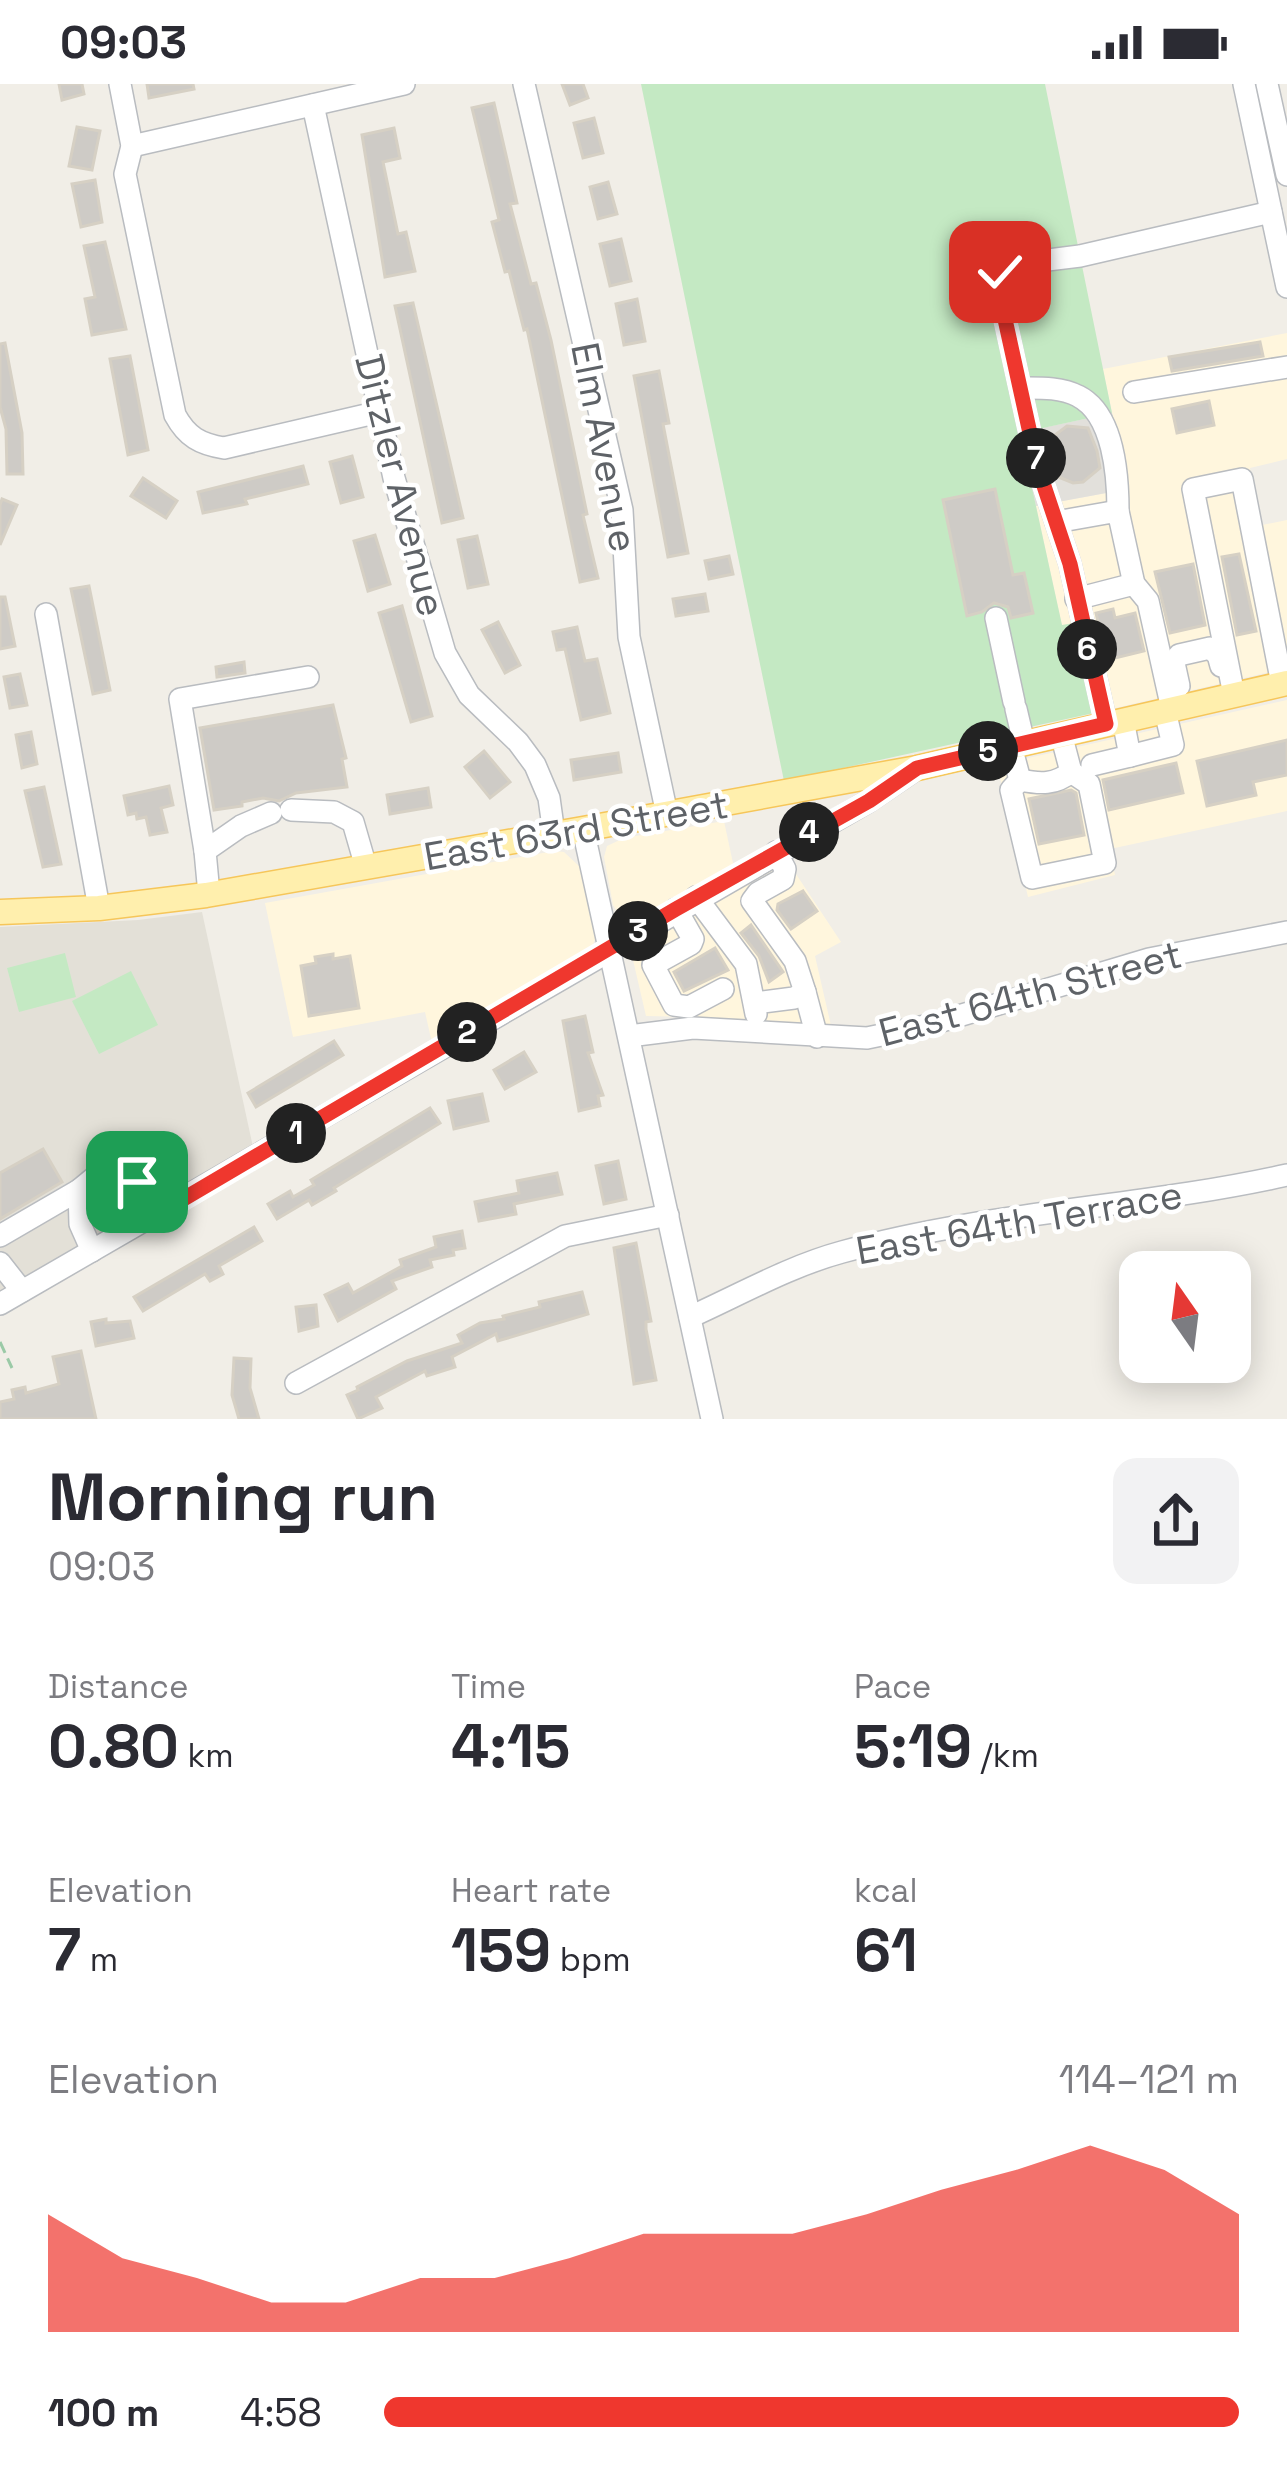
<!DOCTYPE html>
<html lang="en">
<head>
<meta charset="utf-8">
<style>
	:root { --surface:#fff; --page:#f2f2f3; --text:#2b2b33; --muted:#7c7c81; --accent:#ef372e }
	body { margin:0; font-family:"Space Grotesk",sans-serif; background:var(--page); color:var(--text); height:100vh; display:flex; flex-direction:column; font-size:45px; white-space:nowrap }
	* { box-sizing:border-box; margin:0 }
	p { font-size:39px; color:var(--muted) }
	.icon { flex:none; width:66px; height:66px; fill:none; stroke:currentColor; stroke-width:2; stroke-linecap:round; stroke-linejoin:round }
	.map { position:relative; height:1335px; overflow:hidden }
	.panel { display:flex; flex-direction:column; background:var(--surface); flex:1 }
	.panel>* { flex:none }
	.needle { width:78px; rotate:346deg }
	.tools { position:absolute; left:1119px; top:1167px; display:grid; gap:24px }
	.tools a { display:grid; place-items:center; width:132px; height:132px; border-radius:24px; background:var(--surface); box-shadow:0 6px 30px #0003; font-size:60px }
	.pin { position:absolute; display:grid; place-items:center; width:102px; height:102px; color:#fff; margin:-51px; border-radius:24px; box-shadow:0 6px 18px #0006 }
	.km { position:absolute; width:60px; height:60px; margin:-30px; border-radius:50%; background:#222; color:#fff; font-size:33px; line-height:60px; text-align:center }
	.round { display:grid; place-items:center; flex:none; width:126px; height:126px; border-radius:24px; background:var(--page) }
	.head { display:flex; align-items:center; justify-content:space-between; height:204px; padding:0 48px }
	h1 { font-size:66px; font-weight:700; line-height:90px }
	.figures { display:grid; grid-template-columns:repeat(3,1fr); gap:18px; height:204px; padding:12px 48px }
	.figures div { display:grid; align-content:center }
	.figures b { font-size:60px; font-weight:700 }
	.figures small { font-size:33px; font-weight:400 }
	.figures p { font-size:33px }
	.chart { height:336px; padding:24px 48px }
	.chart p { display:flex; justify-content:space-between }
	.chart svg { width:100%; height:216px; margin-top:12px; fill:var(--accent); opacity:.7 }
	ul { padding:0 48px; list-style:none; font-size:39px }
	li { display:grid; grid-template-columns:192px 144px 1fr; align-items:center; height:90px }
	li i { height:30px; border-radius:15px; background:var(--accent) }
	.status { display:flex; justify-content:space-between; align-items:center; height:84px; padding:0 60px; background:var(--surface); direction:ltr }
	.status svg { height:33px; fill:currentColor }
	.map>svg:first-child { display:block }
</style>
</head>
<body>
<div class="status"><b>09:03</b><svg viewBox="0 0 49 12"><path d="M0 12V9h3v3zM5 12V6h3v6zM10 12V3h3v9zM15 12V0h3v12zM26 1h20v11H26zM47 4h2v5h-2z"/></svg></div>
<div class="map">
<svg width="1287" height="1335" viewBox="0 0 1287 1335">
	<rect width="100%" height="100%" fill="#f1eee7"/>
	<!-- commercial -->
	<g fill="#fff6dd">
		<path d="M1287 249V375L1250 384 1262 441 1287 436V584L1094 629 1074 539 1062 542 1036 422 1128 405 1103 285Z"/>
		<path d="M1287 616V727L1110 765 1115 791 1028 813 997 681Z"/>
		<path d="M724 737 734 784 644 837 622 836 613 821 604 773 607 762 624 754Z"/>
		<path d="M554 767 564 768 581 784 597 851 590 867 432 959 425 928 293 953 265 819Z"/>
		<path d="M786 775 841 858 815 872 832 946 692 933 646 932 633 876 636 865Z"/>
	</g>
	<!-- industrial -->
	<path fill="#e2e0db" d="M1112 329 1128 405 1036 422 1019 349Z"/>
	<!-- education -->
	<path fill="#e3e0d7" d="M202 828 253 1063 0 1212V843L138 836Z"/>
	<!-- green -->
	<g fill="#c4e9c3">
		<path d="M641 0H1045L1112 329 1020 349 1062 541 1074 539 1094 629 784 697Z"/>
		<path d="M65 869 76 913 19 928 7 884Z"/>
		<path d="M131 887 158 941 99 970 72 917Z"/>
	</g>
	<!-- building -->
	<g fill="#cecbc6" stroke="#d6d0c4" stroke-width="3">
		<path d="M59 0H82L84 10 62 16Z"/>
		<path d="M147 0H193L194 5 149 14Z"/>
		<path d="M562 0H583L588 14 570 21Z"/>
		<path d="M494 19 517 119 510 120 531 200 536 199 551 256 587 430 583 431 598 494 580 498 527 245 524 246 509 187 505 188 492 138 499 136 472 24Z"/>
		<path d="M594 34 603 69 583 74 574 39Z"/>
		<path d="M77 43 100 47 92 86 69 82Z"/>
		<path d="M394 44 400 74 383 78 398 150 406 148 415 187 385 193 362 51Z"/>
		<path d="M95 96 102 138 81 143 72 100Z"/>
		<path d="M608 98 617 130 598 135 590 103Z"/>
		<path d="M621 155 631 197 610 202 600 160Z"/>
		<path d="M105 158 126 245 92 251 85 215 95 213 84 162Z"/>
		<path d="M637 215 645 257 624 261 616 220Z"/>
		<path d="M413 219 463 434 442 439 395 222Z"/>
		<path d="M1260 258 1263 272 1172 287 1169 273Z"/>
		<path d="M5 259 22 349 23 390H7L6 345 0 323V260Z"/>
		<path d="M130 272 148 366 128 371 110 275Z"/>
		<path d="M659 287 669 339 663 340 688 469 668 473 634 292Z"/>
		<path d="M1209 317 1214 341 1177 349 1172 325Z"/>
		<path d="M1067 342 1088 344 1097 367 1100 384 1083 398 1073 399 1056 392 1051 377 1048 361 1051 354Z"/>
		<path d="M352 372 363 413 341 419 330 378Z"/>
		<path d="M303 382 308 400 245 415 247 420 203 429 198 408Z"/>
		<path d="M143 394 177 417 166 434 131 412Z"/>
		<path d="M995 405 1013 491 1024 489 1033 529 1011 534 1008 523 994 519 982 528 967 532 943 416Z"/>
		<path d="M2 415 17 421 0 461V421Z"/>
		<path d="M375 451 390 500 368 507 354 457Z"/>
		<path d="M477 452 488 500 468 504 458 456Z"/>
		<path d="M1239 470 1256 547 1237 551 1222 473Z"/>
		<path d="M729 472 733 490 709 495 705 477Z"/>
		<path d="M1193 480 1205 541 1170 549 1155 488Z"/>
		<path d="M89 502 110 606 93 610 71 505Z"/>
		<path d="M705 510 708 527 676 532 673 515Z"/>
		<path d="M0 513H5L15 562 0 565Z"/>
		<path d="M402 522 432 632 411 638 379 529Z"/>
		<path d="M1113 525 1115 534 1135 529 1144 567 1107 576 1096 529Z"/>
		<path d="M498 538 520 581 505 589 482 546Z"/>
		<path d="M577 543 585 577 597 575 610 629 581 636 565 565 557 566 553 548Z"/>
		<path d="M244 578 245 589 217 593 216 583Z"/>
		<path d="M20 590 27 621 10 624 4 593Z"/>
		<path d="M333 621 346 674 342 675 347 703 296 709 279 717 263 714 242 718V722L214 726 200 644Z"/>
		<path d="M31 648 37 680 22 684 16 651Z"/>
		<path d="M1287 656V691L1253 698 1256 711 1207 722 1197 677Z"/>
		<path d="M484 667 510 698 490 714 465 683Z"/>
		<path d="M618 669 621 688 574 696 571 676Z"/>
		<path d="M1176 679 1183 709 1109 726 1103 696Z"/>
		<path d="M169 702 173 721 161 724 167 748 150 751 146 733 137 735 136 729 128 731 124 712Z"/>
		<path d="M44 703 61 780 43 783 25 707Z"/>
		<path d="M428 704 431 723 390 730 387 711Z"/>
		<path d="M1071 706 1076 709 1084 751 1039 760 1029 715Z"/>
		<path d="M803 807 817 827 791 845 777 826 778 820Z"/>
		<path d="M751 841 783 888 769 898 759 872 741 849Z"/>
		<path d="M715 864 728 886 684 907 674 888Z"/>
		<path d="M333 870V875L350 872 359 924 309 932 301 882 316 879 315 873Z"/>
		<path d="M585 932 593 968 588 969 603 1011 598 1012 600 1022 579 1027 563 937Z"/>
		<path d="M334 957 343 971 256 1023 248 1009Z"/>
		<path d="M524 968 536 988 505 1005 494 986Z"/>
		<path d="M482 1010 488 1037 454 1045 448 1017Z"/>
		<path d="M430 1024 440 1039 334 1104 336 1107 312 1121 309 1116 277 1135 268 1120 290 1107 293 1113 314 1101 311 1096Z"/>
		<path d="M43 1065 62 1098 0 1135V1089Z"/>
		<path d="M618 1077 626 1115 604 1120 596 1082Z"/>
		<path d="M557 1089 562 1110 514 1120 516 1130 479 1137 475 1118 519 1109 517 1097Z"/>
		<path d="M254 1143 262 1157 219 1182 223 1190 210 1197 205 1190 143 1227 134 1213Z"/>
		<path d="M462 1147 465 1164 453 1166 454 1171 430 1176 432 1183 392 1197 396 1205 338 1237 325 1211 348 1200 353 1209 402 1182 400 1176 436 1163 434 1153Z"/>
		<path d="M636 1159 651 1237 646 1238V1245L656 1296 634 1300 614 1164Z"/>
		<path d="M582 1208 588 1230 498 1257 496 1250 452 1273 455 1283 427 1292 425 1287 376 1313 382 1324 358 1335 347 1311 358 1306 357 1303 407 1277 462 1259 458 1251 480 1239 504 1235 503 1232 540 1223 539 1218Z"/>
		<path d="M316 1221 318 1242 299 1247 296 1223Z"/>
		<path d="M106 1235V1239L130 1237 134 1254 96 1262 91 1238Z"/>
		<path d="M81 1267 96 1335H0V1318L14 1315 12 1306 25 1303 26 1309 59 1300 53 1273Z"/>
		<path d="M234 1274 251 1275 250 1304 259 1335H239L232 1311Z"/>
	</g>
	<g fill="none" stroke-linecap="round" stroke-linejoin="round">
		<!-- minor casing -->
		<g stroke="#b9bcc0" stroke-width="24">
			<g id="minor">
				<path d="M120 0 132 62 125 90 175 331C187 353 200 360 224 364L379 328"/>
				<path d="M524 0 622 426 629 553 667 730"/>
				<path d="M1244 0 1287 203"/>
				<path d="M1267 0 1287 91"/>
				<path d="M313 21 394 394 445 569 469 611 518 658 535 681 549 714 554 750"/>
				<path d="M132 62 404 0"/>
				<path d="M1020 304C1039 304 1061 303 1078 312 1114 330 1118 393 1118 427"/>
				<path d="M1134 308 1287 283"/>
				<path d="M1056 438 1118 427 1134 500 1148 517 1172 625"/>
				<path d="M1076 515 1134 500"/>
				<path d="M46 530 99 824"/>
				<path d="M996 534 1014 618"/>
				<path d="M1179 602 1174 579 1179 571 1210 564 1218 571 1221 582"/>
				<path d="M1234 611 1193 405 1242 395 1282 600"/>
				<path d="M1016 625 1024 659"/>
				<path d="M1106 640 1070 480 1037 381 997 199 1000 187 1008 181 1080 172 1271 128"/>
				<path d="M1011 662 1020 696 1011 706 1032 794 1105 779 1089 700 1071 688 1061 650"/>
				<path d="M1130 672 1173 661 1165 627"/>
				<path d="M1092 681 1130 672 1123 636"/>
				<path d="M1020 696C1040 700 1055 701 1071 688"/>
				<path d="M291 726 334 728 353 738 366 783"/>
				<path d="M583 745 712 1335"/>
				<path d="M205 767 180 615 308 593"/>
				<path d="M209 810 205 767 241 742 271 729"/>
				<path d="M696 813 746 880 756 930"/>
				<path d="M676 825 693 855 691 860 653 881 674 921 689 923 723 905"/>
				<path d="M805 908 817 953"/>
				<path d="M755 919 794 914 805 908 795 877 752 817 758 809 783 795 785 785 776 768"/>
				<path d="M629 952 693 944 867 954 925 942 1149 875 1287 848"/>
				<path d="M79 1106 80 1140 92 1167"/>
				<path d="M0 1152 79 1106 96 1092 108 1088 121 1089 137 1098 158 1130"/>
				<path d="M0 1179 22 1207"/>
				<path d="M0 1220 869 717 916 685"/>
				<path d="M690 1233C739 1211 790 1182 842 1168 988 1127 1140 1124 1287 1091"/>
				<path d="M296 1299 565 1152 668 1131"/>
			</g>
		</g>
		<!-- major casing -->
		<g stroke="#f6c65a" stroke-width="27">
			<path id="major" d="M0 828 99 824 206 811 583 745 917 684 1287 599"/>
		</g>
		<!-- path -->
		<path stroke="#9bcaa7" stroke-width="3" stroke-dasharray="12 6" stroke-linecap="butt" d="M0 1258 12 1284"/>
		<!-- minor -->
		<use href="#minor" stroke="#fff" stroke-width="21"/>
		<!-- major -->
		<use href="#major" stroke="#ffefad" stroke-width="24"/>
	</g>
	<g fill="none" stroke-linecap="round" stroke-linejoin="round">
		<!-- route casing -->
		<g stroke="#fff" stroke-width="24">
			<path id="route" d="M137 1098 158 1130 676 825 869 717 917 684 1106 640 1070 480 1037 381 997 199 1000 188"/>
		</g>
		<!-- route -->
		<use href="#route" stroke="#ef372e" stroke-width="15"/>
	</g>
	<g text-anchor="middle" stroke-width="9" stroke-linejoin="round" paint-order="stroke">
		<!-- street labels -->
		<g font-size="39" fill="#5e6267" stroke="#fff">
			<text transform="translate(605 363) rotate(79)" y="14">Elm Avenue</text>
			<text transform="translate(401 401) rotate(76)" y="14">Ditzler Avenue</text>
			<text transform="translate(576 746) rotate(-10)" y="14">East 63rd Street</text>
			<text transform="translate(1030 909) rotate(-15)" y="14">East 64th Street</text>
			<text transform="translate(1019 1138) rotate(-10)" y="14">East 64th Terrace</text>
		</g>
	</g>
</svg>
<div class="tools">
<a><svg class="needle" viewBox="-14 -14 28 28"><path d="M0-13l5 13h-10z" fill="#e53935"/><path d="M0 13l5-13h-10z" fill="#7c7c81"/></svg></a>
</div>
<div class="pin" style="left:137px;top:1098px;background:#1e9e55"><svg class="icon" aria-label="arrive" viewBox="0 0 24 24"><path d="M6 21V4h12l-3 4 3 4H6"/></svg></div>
<div class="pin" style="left:1000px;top:188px;background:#d93025"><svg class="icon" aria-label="check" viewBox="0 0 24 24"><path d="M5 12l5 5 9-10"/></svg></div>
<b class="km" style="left:296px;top:1049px">1</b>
<b class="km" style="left:467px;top:948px">2</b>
<b class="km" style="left:638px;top:847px">3</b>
<b class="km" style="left:809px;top:748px">4</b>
<b class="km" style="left:988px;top:667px">5</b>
<b class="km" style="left:1087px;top:565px">6</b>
<b class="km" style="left:1036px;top:374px">7</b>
</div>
<section class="panel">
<div class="head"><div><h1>Morning run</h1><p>09:03</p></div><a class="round"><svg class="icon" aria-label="share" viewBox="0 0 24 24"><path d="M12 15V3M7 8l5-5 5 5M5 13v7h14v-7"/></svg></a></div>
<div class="figures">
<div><p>Distance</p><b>0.80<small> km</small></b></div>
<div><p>Time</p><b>4:15</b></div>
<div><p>Pace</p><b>5:19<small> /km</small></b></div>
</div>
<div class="figures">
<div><p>Elevation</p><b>7<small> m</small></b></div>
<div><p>Heart rate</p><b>159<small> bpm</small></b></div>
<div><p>kcal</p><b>61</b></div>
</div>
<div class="chart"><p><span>Elevation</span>114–121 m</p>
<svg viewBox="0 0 160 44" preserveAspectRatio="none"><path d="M0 44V20L10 29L20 33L30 38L40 38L50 33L60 33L70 29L80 24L90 24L100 24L110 20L120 15L130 11L140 6L150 11L160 20V44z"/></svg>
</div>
<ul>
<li><b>100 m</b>4:58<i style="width:100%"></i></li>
</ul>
</section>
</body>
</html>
